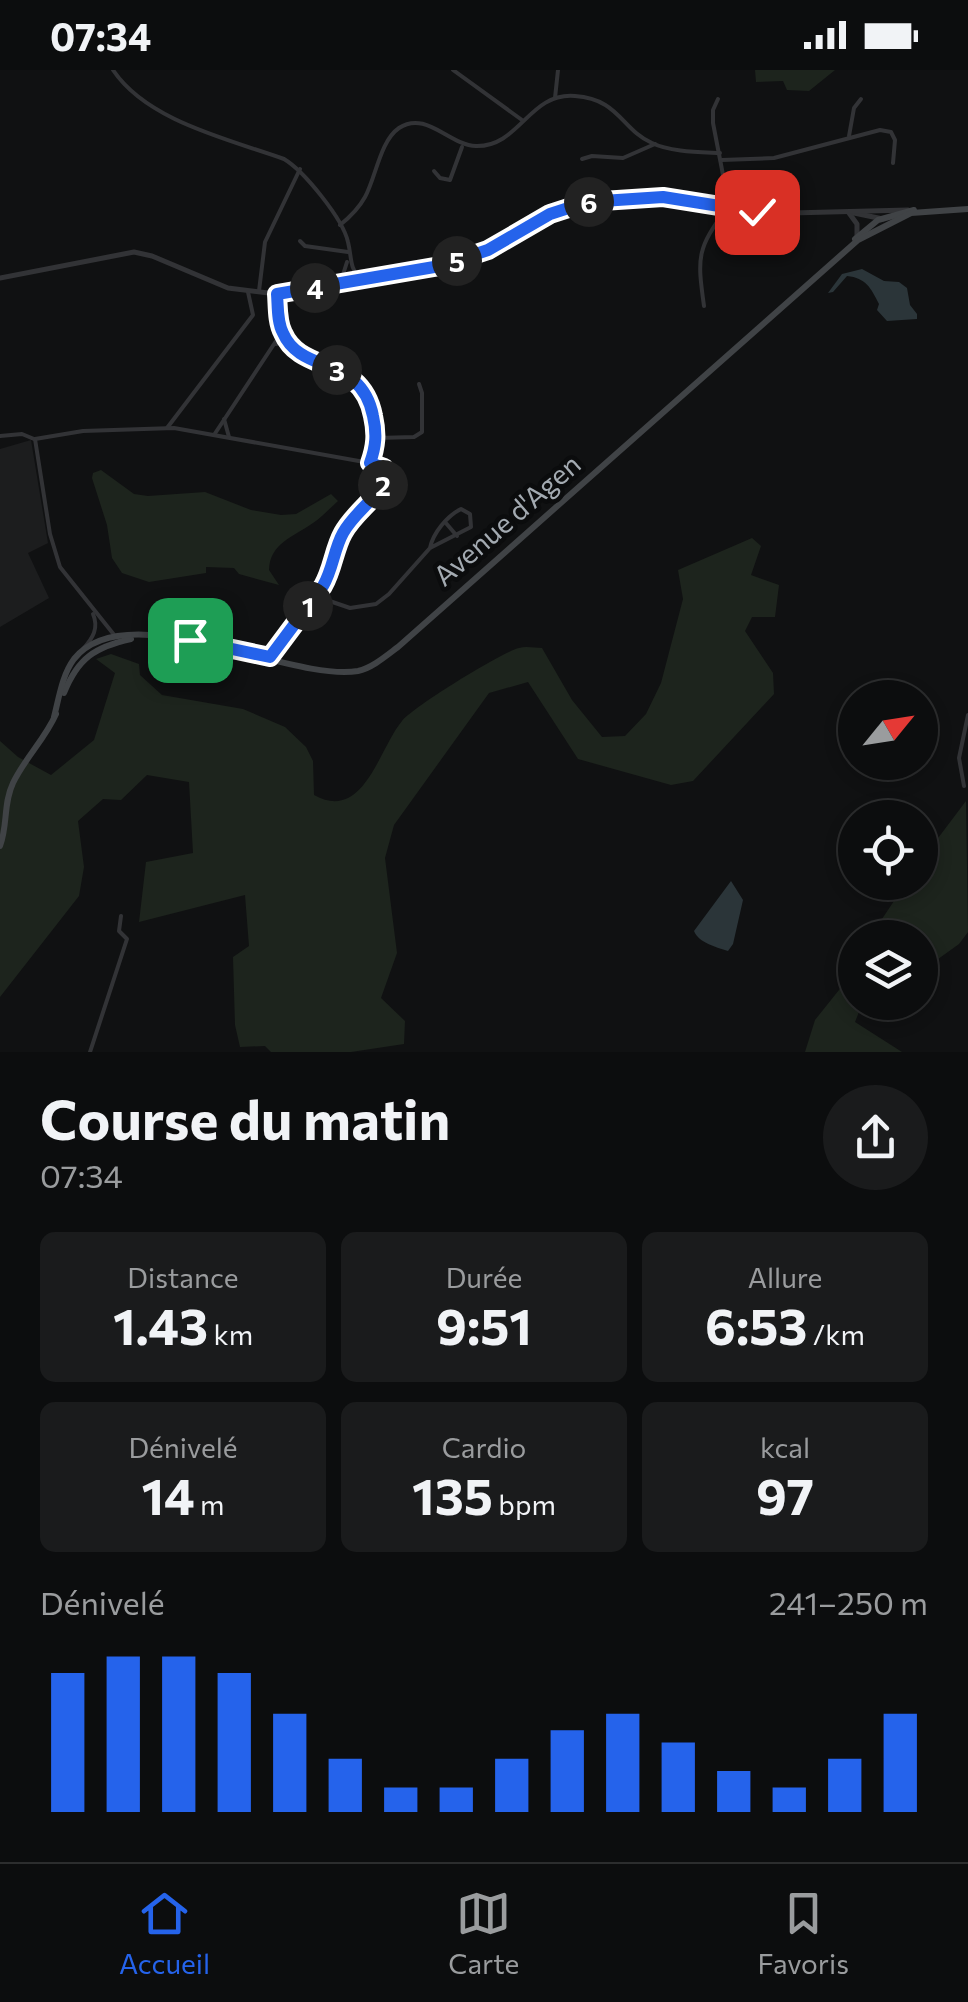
<!DOCTYPE html>
<html lang="fr">
<head>
<meta charset="utf-8">
<style>
	:root { --surface:#0c0d0e; --page:#1a1b1c; --text:#f1f3f6; --muted:#9a9c9e; --line:#2c2d2e; --accent:#2563eb }
	body { margin:0; font-family:Commissioner,sans-serif; background:var(--page); color:var(--text); height:100vh; display:flex; flex-direction:column; font-size:38px; white-space:nowrap }
	* { box-sizing:border-box; margin:0 }
	p { font-size:32px; color:var(--muted) }
	.icon { flex:none; width:55px; height:55px; fill:none; stroke:currentColor; stroke-width:2; stroke-linecap:round; stroke-linejoin:round }
	.map { position:relative; height:982px; overflow:hidden }
	.details { display:flex; flex-direction:column; background:var(--surface); flex:1 }
	.details>* { flex:none }
	.needle { width:65px; rotate:60deg }
	.controls { position:absolute; left:838px; top:610px; display:grid; gap:20px }
	.controls a { display:grid; place-items:center; width:100px; height:100px; border-radius:50%; background:var(--surface); box-shadow:0 5px 15px #0003,0 0 0 2px var(--line); font-size:50px }
	.pin { position:absolute; display:grid; place-items:center; width:85px; height:85px; color:#fff; margin:-42px; border-radius:20px; box-shadow:0 5px 15px #0006 }
	.km { position:absolute; width:50px; height:50px; margin:-25px; border-radius:50%; background:#222; color:#fff; font-size:28px; line-height:50px; text-align:center }
	.round { display:grid; place-items:center; flex:none; width:105px; height:105px; border-radius:52px; background:var(--page) }
	.overview { display:flex; align-items:center; justify-content:space-between; height:170px; padding:0 40px }
	h1 { font-size:55px; font-weight:700; line-height:75px }
	.stats { display:grid; grid-template-columns:repeat(3,1fr); gap:15px; height:170px; padding:10px 40px }
	.stats div { display:grid; align-content:center; border-radius:15px; background:var(--page); text-align:center }
	.stats b { font-size:50px; font-weight:700 }
	.stats small { font-size:28px; font-weight:400 }
	.stats p { font-size:28px }
	.chart { height:280px; padding:20px 40px }
	.chart p { display:flex; justify-content:space-between }
	.chart svg { width:100%; height:180px; margin-top:10px; stroke:var(--accent); stroke-width:6 }
	.status { display:flex; justify-content:space-between; align-items:center; height:70px; padding:0 50px; background:var(--surface); direction:ltr }
	.status svg { height:28px; fill:currentColor }
	.menu { display:flex; justify-content:space-around; align-items:center; height:140px; border-top:2px solid var(--line); background:var(--surface); font-size:28px; color:var(--muted) }
	.menu a { display:grid; justify-items:center; gap:5px }
	.menu .selected { color:var(--accent) }
	.map>svg:first-child { display:block }
</style>
</head>
<body>
<div class="status"><b>07:34</b><svg viewBox="0 0 49 12"><path d="M0 12V9h3v3zM5 12V6h3v6zM10 12V3h3v9zM15 12V0h3v12zM26 1h20v11H26zM47 4h2v5h-2z"/></svg></div>
<div class="map">
<svg width="968" height="982" viewBox="0 0 968 982">
	<rect width="100%" height="100%" fill="#101112"/>
	<!-- built -->
	<path fill="#1c1d1e" d="M31 370 48 473 28 483 49 528 0 557V379Z"/>
	<!-- green -->
	<g fill="#1d241d">
		<path d="M755 0H835L809 21 787 20 783 11 756 12Z"/>
		<path d="M101 400 134 424 148 426 205 422 251 440 281 445 296 444 331 424 338 431C330 438 322 447 313 453 293 467 270 473 269 500L279 515 239 504 234 498 206 497V503L149 512 122 503 112 488 107 455 92 408 93 403Z"/>
		<path d="M752 468 761 476 751 505 779 515 775 547H752L745 561 773 603 774 624 693 711 671 715 578 689 528 612 489 623 394 755 385 788 397 883 381 928 405 951 404 974 351 982H271L265 976 240 977 235 955 233 887 249 876 245 825 139 852 146 792 193 783 189 712 147 705 121 730 103 729 78 751 84 797 79 826 0 927V671L18 687 51 705 94 670 115 603 96 589 111 584 139 594 140 605 162 625 243 639 285 657 306 677 313 691 314 725C364 753 379 678 402 651 413 637 502 582 519 578 526 576 535 578 542 578L572 630 602 667 625 666 646 644 661 613 683 529 678 500Z"/>
		<path d="M966 731 968 862 959 874 920 902V868L870 867 906 813 920 812V792Z"/>
		<path d="M855 900V932L871 933 859 942 855 952 902 982H805L815 950Z"/>
	</g>
	<!-- water -->
	<g fill="#2b3539">
		<path d="M862 199 884 211 899 212 907 218 910 235 917 244V249L887 251 877 240 879 234C871 218 866 208 847 206L833 222 828 223 842 204Z"/>
		<path d="M731 811 743 830 733 874 728 881C716 877 699 873 694 861Z"/>
	</g>
	<g fill="none" stroke-linecap="round" stroke-linejoin="round">
		<!-- minor -->
		<g stroke="#323336" stroke-width="4">
			<path d="M113 0C147 51 228 69 284 89 304 101 343 149 348 172 352 188 349 196 360 210"/>
			<path d="M453 0 522 50"/>
			<path d="M555 28 558 0"/>
			<path d="M718 29 713 40V53L729 136"/>
			<path d="M849 66 854 38 861 29"/>
			<path d="M582 89 592 86 623 88 655 74"/>
			<path d="M722 90 774 88 880 60 891 62 895 70 893 93"/>
			<path d="M434 101 440 108 450 110 462 77"/>
			<path d="M340 155C350 147 359 138 365 127 376 107 380 71 399 58 426 40 449 75 476 76 520 77 529 22 575 26 619 29 621 59 652 73 670 82 700 82 720 83"/>
			<path d="M300 171 305 176 348 182"/>
			<path d="M341 211 347 192"/>
			<path d="M259 221 265 172 300 99"/>
			<path d="M277 226C278 238 278 254 283 265 305 307 361 288 374 347 377 364 376 377 370 393"/>
			<path d="M704 236C697 186 697 179 727 138"/>
			<path d="M276 274 282 272 293 278"/>
			<path d="M224 349 229 367"/>
			<path d="M167 358 253 245 248 222"/>
			<path d="M214 365 282 262"/>
			<path d="M0 366 22 364 34 369"/>
			<path d="M377 368 414 367 422 362V323L419 314"/>
			<path d="M35 369 83 361 174 358 370 393 386 400 387 405 374 427 342 464 330 505 270 587"/>
			<path d="M35 369 50 464 60 497 115 566"/>
			<path d="M445 452 457 466"/>
			<path d="M315 526 350 538 376 534 389 524 430 478 471 457 470 444 461 439C447 446 433 463 430 478"/>
			<path d="M83 579C93 568 99 558 93 544"/>
			<path d="M964 716 959 688 968 645"/>
			<path d="M90 982 127 869 119 861 121 846"/>
		</g>
		<!-- tertiary -->
		<g stroke="#323336" stroke-width="5">
			<path d="M849 143 857 154V166"/>
			<path d="M854 143 883 149"/>
			<path d="M0 208 134 182 152 186 228 218 277 224 440 196 492 178 558 140 598 130 663 127 757 142 791 143 908 140"/>
		</g>
		<!-- secondary -->
		<g stroke="#404346" stroke-width="6">
			<path d="M855 169 878 150 914 140"/>
			<path d="M64 623C78 588 95 577 131 569"/>
			<path d="M54 647C59 628 62 605 74 589 127 523 291 613 358 601 372 598 386 586 398 577L858 170 911 143 968 139"/>
			<path d="M0 776C8 755 3 734 13 713 25 688 45 669 56 644"/>
		</g>
	</g>
	<g fill="none" stroke-linecap="round" stroke-linejoin="round">
		<!-- route casing -->
		<g stroke="#fff" stroke-width="20">
			<path id="route" d="M190 570 270 587 323 516C333 499 334 479 343 463 355 441 378 429 388 405L384 398 370 393C376 376 377 364 373 346 361 285 301 305 283 263 277 252 278 236 277 224L440 196 488 180 550 144 587 132 663 127 757 142"/>
		</g>
		<!-- route -->
		<use href="#route" stroke="#2563eb" stroke-width="12"/>
	</g>
	<g text-anchor="middle" stroke-width="9" stroke-linejoin="round" paint-order="stroke">
		<!-- street labels -->
		<g font-size="28" fill="#a3aab1" stroke="#0b0c0d">
			<text transform="translate(507 450) rotate(-41)" y="10">Avenue d'Agen</text>
		</g>
	</g>
</svg>
<div class="controls">
<a><svg class="needle" viewBox="-14 -14 28 28"><path d="M0-13l5 13h-10z" fill="#e53935"/><path d="M0 13l5-13h-10z" fill="#9a9c9e"/></svg></a>
<a><svg class="icon" aria-label="locate" viewBox="0 0 24 24"><circle cx="12" cy="12" r="6"/><path d="M12 2v4M12 18v4M2 12h4M18 12h4"/></svg></a>
<a><svg class="icon" aria-label="layers" viewBox="0 0 24 24"><path d="M12 4l9 5-9 5-9-5zM3 14l9 5 9-5"/></svg></a>
</div>
<div class="pin" style="left:190px;top:570px;background:#1e9e55"><svg class="icon" aria-label="arrive" viewBox="0 0 24 24"><path d="M6 21V4h12l-3 4 3 4H6"/></svg></div>
<div class="pin" style="left:757px;top:142px;background:#d93025"><svg class="icon" aria-label="check" viewBox="0 0 24 24"><path d="M5 12l5 5 9-10"/></svg></div>
<b class="km" style="left:308px;top:536px">1</b>
<b class="km" style="left:383px;top:415px">2</b>
<b class="km" style="left:337px;top:300px">3</b>
<b class="km" style="left:315px;top:218px">4</b>
<b class="km" style="left:457px;top:191px">5</b>
<b class="km" style="left:589px;top:132px">6</b>
</div>
<section class="details">
<div class="overview"><div><h1>Course du matin</h1><p>07:34</p></div><a class="round"><svg class="icon" aria-label="share" viewBox="0 0 24 24"><path d="M12 15V3M7 8l5-5 5 5M5 13v7h14v-7"/></svg></a></div>
<div class="stats">
<div><p>Distance</p><b>1.43<small> km</small></b></div>
<div><p>Durée</p><b>9:51</b></div>
<div><p>Allure</p><b>6:53<small> /km</small></b></div>
</div>
<div class="stats">
<div><p>Dénivelé</p><b>14<small> m</small></b></div>
<div><p>Cardio</p><b>135<small> bpm</small></b></div>
<div><p>kcal</p><b>97</b></div>
</div>
<div class="chart"><p><span>Dénivelé</span>241–250 m</p>
<svg viewBox="0 0 160 44" preserveAspectRatio="none"><path d="M5 44V10M15 44V6M25 44V6M35 44V10M45 44V20M55 44V31M65 44V38M75 44V38M85 44V31M95 44V24M105 44V20M115 44V27M125 44V34M135 44V38M145 44V31M155 44V20"/></svg>
</div>
</section>
<nav class="menu">
<a class="selected"><svg class="icon" aria-label="home" viewBox="0 0 24 24"><path d="M3 11l9-7 9 7M6 9v11h12V9"/></svg>Accueil</a>
<a><svg class="icon" aria-label="map" viewBox="0 0 24 24"><path d="M3 6l6-2 6 2 6-2v14l-6 2-6-2-6 2zM9 4v14M15 6v14"/></svg>Carte</a>
<a><svg class="icon" aria-label="saved" viewBox="0 0 24 24"><path d="M7 4h10v16l-5-4-5 4z"/></svg>Favoris</a>
</nav>
</body>
</html>
